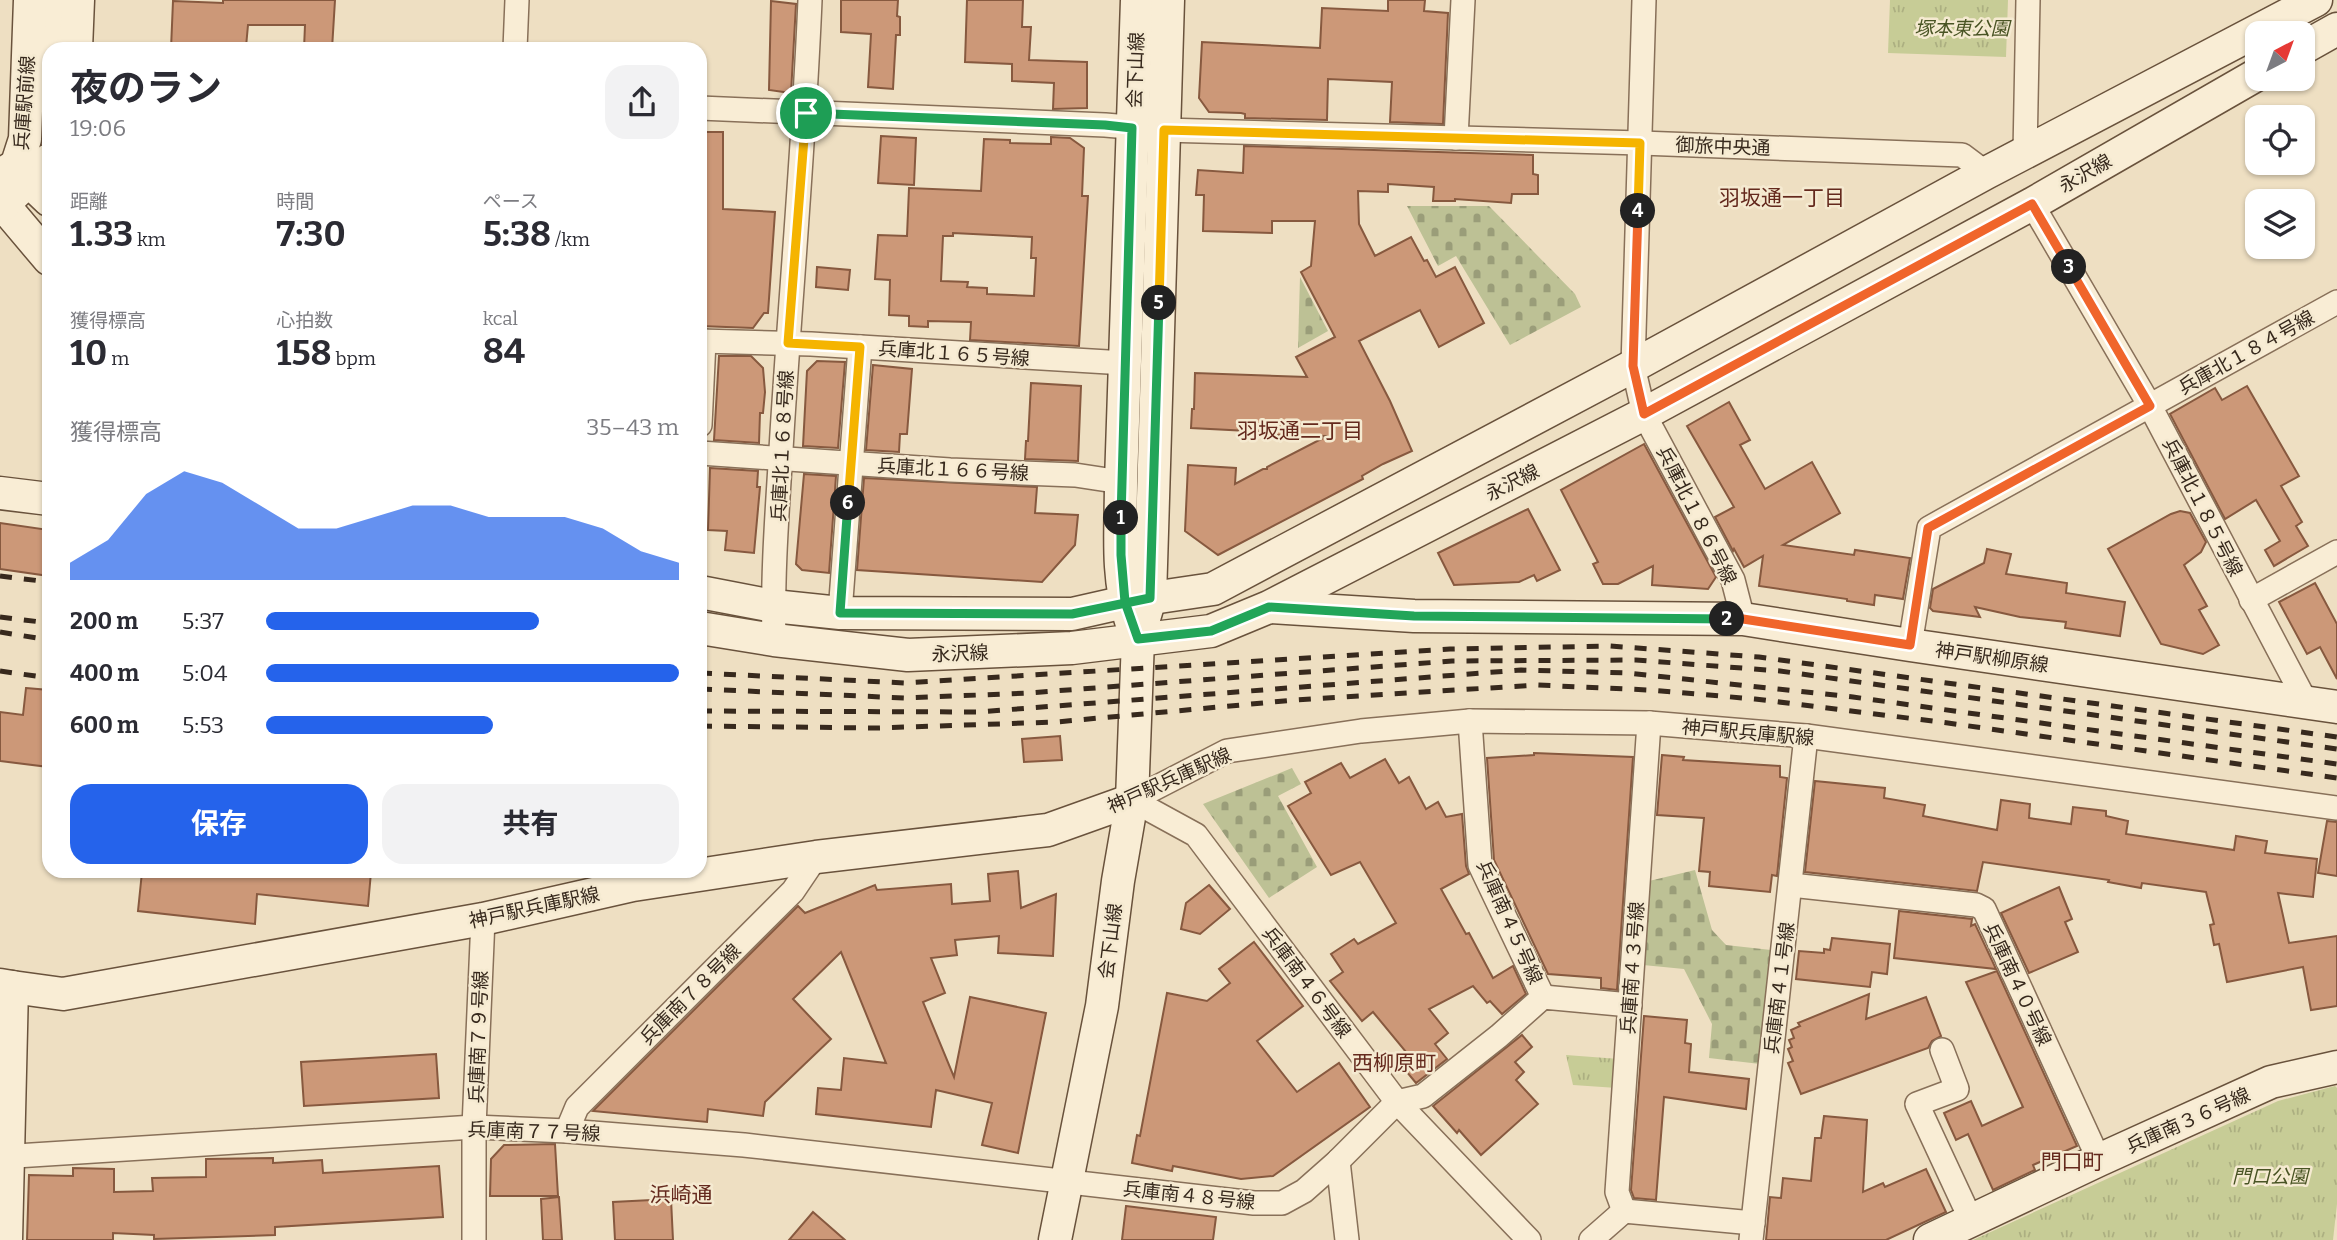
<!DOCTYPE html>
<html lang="ja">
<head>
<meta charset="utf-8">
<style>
	:root { --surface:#fff; --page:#f2f2f3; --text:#2b2b33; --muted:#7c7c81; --accent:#2563eb }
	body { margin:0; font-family:Bitter,"Noto Sans JP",serif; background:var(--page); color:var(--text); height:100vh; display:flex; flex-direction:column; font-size:26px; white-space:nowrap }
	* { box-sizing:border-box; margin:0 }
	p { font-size:23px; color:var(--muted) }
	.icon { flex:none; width:38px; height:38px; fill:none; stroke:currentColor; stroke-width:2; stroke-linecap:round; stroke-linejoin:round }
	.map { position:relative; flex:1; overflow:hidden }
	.details { position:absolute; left:42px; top:42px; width:665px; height:836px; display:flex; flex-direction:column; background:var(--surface); border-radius:21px; box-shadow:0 2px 5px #0004 }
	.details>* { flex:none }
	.needle { width:46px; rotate:41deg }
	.buttons { position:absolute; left:2245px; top:21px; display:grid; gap:14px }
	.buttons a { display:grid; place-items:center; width:70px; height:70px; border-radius:14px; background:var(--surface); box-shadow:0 2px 5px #0004; font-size:35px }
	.pin { position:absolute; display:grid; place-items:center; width:60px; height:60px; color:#fff; margin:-30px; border:4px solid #fff; border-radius:50%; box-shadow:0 2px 7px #0007 }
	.km { position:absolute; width:35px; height:35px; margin:-18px; border-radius:50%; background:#222; color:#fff; font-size:19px; line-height:35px; text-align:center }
	.round { display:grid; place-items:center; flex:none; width:74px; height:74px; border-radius:21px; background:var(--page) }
	.headline { display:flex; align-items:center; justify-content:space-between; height:119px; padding:0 28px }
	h1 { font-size:38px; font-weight:700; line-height:52px }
	.metrics { display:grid; grid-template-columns:repeat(3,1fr); gap:10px; height:119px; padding:7px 28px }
	.metrics div { display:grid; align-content:center }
	.metrics b { font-size:35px; font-weight:700 }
	.metrics small { font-size:19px; font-weight:400 }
	.metrics p { font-size:19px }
	.chart { height:196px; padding:14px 28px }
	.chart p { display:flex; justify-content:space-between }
	.chart svg { width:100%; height:126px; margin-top:7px; fill:var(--accent); opacity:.7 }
	.button { display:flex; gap:14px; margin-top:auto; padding:14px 28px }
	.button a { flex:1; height:80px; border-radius:21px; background:var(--accent); color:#fff; font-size:28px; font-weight:700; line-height:80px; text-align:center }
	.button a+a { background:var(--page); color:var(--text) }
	ul { padding:0 28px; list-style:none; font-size:23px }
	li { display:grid; grid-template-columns:112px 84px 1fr; align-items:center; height:52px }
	li i { height:18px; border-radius:9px; background:var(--accent) }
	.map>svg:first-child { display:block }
</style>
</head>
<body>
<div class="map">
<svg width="2337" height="1240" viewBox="0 0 2337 1240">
	<defs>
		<pattern id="cemetery-stones" width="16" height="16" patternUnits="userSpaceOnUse" patternTransform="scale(1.75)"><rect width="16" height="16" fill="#bdc195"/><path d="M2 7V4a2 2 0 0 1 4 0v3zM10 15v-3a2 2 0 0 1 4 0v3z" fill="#9a9d79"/></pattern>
		<pattern id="park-tufts" width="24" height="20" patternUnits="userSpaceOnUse" patternTransform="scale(1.75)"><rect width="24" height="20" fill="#c7cc96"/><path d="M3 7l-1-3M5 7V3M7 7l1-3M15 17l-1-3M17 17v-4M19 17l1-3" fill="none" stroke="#acaf81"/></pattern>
	</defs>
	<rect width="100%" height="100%" fill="#eedfc2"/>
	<!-- cemetery -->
	<g fill="url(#cemetery-stones)">
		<path d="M1407 206H1489L1575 294 1581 307 1510 345 1456 256 1438 266Z"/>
		<path d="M1300 277 1328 331 1298 348Z"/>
		<path d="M1292 768 1301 784 1278 796 1317 867 1269 898 1203 804Z"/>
		<path d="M1695 870 1712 930 1726 945 1771 950 1760 1064 1709 1058 1712 1024 1684 969 1643 965 1649 881Z"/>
	</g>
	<!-- park -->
	<g fill="url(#park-tufts)">
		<path d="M1890 0H2008L2006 57 1888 53Z"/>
		<path d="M1566 1055 1619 1059 1617 1088 1573 1085Z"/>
		<path d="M2335 1086 2337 1088V1204L2333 1240H1973L2278 1101Z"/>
	</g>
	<!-- building -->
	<g fill="#cc9878" stroke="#87593f" stroke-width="2" fill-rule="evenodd">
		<path d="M223 0H335L332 49H304L305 25H248L246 47 215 46V49H171L173 1 223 3Z"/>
		<path d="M841 0H898L897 16 900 17V35H896L893 89 868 87 871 34 841 32Z"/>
		<path d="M967 0H1023L1022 27H1031L1029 60 1087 62V108L1053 109 1054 83 1012 81V64L965 62Z"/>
		<path d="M1388 0H1425L1424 11 1448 13 1443 124 1390 122 1392 82 1328 79 1327 120 1245 118V114L1241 113 1209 112 1199 98 1202 42 1320 48 1322 8 1388 11Z"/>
		<path d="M771 1 796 4 791 93 769 90Z"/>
		<path d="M700 132H723V209L775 212 768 313H764L753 328 700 326Z"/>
		<path d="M881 136 916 138 914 185 878 183Z"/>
		<path d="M1051 137 1070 138 1084 148 1082 196H1088L1079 346 970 340 971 322 928 321V327L909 326V316L889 315 890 280 875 279 878 235 907 236 909 188 981 191 984 139 1010 140V143L1051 144ZM953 233 1032 237 1031 258H1036L1034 296 987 294V288L967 287 968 282 941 281 943 236H953Z"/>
		<path d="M1244 146 1533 155V174L1538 175V194H1512L1511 203 1455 199V201H1433L1434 187 1388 184V192L1358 191 1359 224 1375 256 1411 237 1424 261 1427 260 1436 277 1455 267 1484 323 1439 347 1420 310 1359 341 1390 401 1412 451 1383 464 1362 476 1363 479 1218 555 1185 531 1188 465 1236 468 1235 484 1263 469H1267V467L1327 436 1268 435V432L1191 428 1192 409H1194L1195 373 1307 377 1296 357 1335 337 1301 272 1311 266 1315 221H1272V233L1203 231 1204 195H1196L1198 170 1243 173Z"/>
		<path d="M817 267 850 270 848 290 816 287Z"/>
		<path d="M719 356H751L763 368 765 392 763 413H760L759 443 714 440Z"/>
		<path d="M817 361 845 362 838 448 803 446 807 371Z"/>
		<path d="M873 365 912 369 907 434H900L899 452 866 450Z"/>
		<path d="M1031 383 1081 386 1078 461 1025 459 1026 441H1028Z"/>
		<path d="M2247 386 2299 476 2281 486 2302 522 2296 526 2308 546 2274 566 2265 550 2280 541 2256 500 2225 519 2170 414 2215 388 2222 400Z"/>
		<path d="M1729 402 1750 440 1740 445 1765 489 1812 462 1840 513 1783 545 1854 555 1855 550 1910 558 1903 599 1875 595 1874 605 1847 601V599L1759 586 1763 556 1744 567 1734 549 1733 551 1715 517 1734 507 1687 426Z"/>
		<path d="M1644 444 1716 577 1708 589 1652 585 1653 566 1618 584H1603L1593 564 1598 562 1561 490Z"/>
		<path d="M710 468 758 471 757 487H760L754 553 725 550 727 531 708 530Z"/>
		<path d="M804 474 836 476 829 573 802 570 796 564Z"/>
		<path d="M864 478 1037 487 1035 513 1078 515 1075 545 1042 582 857 570Z"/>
		<path d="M1528 509 1560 570 1537 581 1534 575 1519 582 1454 585 1438 553Z"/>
		<path d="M2180 511 2190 513 2206 542 2201 552 2184 565 2207 606 2199 610 2219 645 2203 654 2161 644 2108 549 2171 514Z"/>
		<path d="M0 523 49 530V576L0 569Z"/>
		<path d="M1987 549 2011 554 2006 574 2067 583 2066 593 2125 602 2120 636 2065 628 2066 622 2020 617 1975 607 1980 617 1933 611 1930 608 1933 589 1984 563Z"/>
		<path d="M2315 583 2337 624V679L2320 647 2307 654 2279 602Z"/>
		<path d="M26 688 49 690V767L0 761V712L23 715Z"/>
		<path d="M1060 736 1062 760 1024 762 1022 739Z"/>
		<path d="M1534 753 1633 757 1617 990 1601 988V978L1548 974 1494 860 1487 758 1534 755Z"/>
		<path d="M1662 755 1684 757 1683 760 1780 766V777L1787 778 1777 876 1772 875 1770 892 1709 886 1710 872 1699 871 1704 818 1657 815Z"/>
		<path d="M1385 759 1399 783 1409 777 1426 809 1438 802 1446 817 1462 814 1466 866 1469 874 1441 889 1466 934 1469 933 1493 978 1513 966 1526 994 1502 1014 1490 1001 1487 1003 1473 986 1429 1009 1448 1033 1435 1044 1447 1059 1416 1083 1406 1071 1416 1064 1373 1012 1362 1021 1330 981 1343 972 1331 954 1354 939 1358 944 1396 923 1360 862 1331 875 1288 806 1311 793 1305 782 1341 763 1350 778Z"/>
		<path d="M1815 781 1885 788 1884 798 1925 805 1923 816 1997 830 2001 800 2030 804 2029 818 2071 824 2073 807 2106 811V816L2128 821 2126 834 2234 850 2236 836 2267 841 2265 853 2317 859 2313 897 2278 893 2289 943 2337 936V1006L2311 1010 2303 967 2227 982 2219 944 2214 945 2210 925 2214 924 2206 892 2142 883 2141 888 2108 882 2109 880 1983 862 1977 891 1805 872Z"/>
		<path d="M2327 821 2337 822V876L2318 873Z"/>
		<path d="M1018 871 1021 908 1056 894 1053 956 998 953 999 936 955 940 957 955 931 958 945 993 923 1002 954 1077 970 997 1046 1013 1018 1153 982 1145 992 1103 936 1090 931 1127 816 1114 818 1088 841 1090 844 1058 886 1063 841 952 793 999 831 1039 765 1102 763 1116 708 1109 707 1122 593 1111 798 906 805 913 875 885 877 890 951 884 952 904 990 901 988 874Z"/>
		<path d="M142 872H371L368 906 257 894 255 924 138 911Z"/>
		<path d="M1209 885 1230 909 1200 934 1181 929 1186 903Z"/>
		<path d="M2059 887 2072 919 2065 922 2078 952 2029 973 2001 913Z"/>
		<path d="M1899 911 1972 919 1971 926 1975 924 1996 969 1894 958Z"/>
		<path d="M1832 938 1890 944 1887 974 1872 972 1870 987 1796 979 1799 951 1824 953V949L1830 950Z"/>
		<path d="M1254 942 1303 1006 1257 1041 1297 1092 1339 1063 1370 1107 1273 1176 1241 1179 1173 1166 1172 1171 1132 1163 1137 1135 1140 1136 1167 993 1207 1001 1230 983 1219 969Z"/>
		<path d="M1997 971 2077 1146 2033 1165 2035 1170 1993 1190 1968 1134 1956 1140 1944 1113 1971 1101 1982 1126 2023 1107 1966 982Z"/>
		<path d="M1869 994 1866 1019 1926 997 1941 1036 1932 1041 1928 1048 1801 1094 1788 1063 1793 1061 1788 1049 1792 1047 1789 1040 1794 1038 1791 1030 1800 1026 1798 1023Z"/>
		<path d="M1644 1016 1687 1020 1685 1043 1691 1044 1689 1072 1749 1079 1746 1109 1664 1097 1656 1200 1634 1198 1631 1190Z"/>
		<path d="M1522 1035 1532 1047 1515 1062 1524 1072 1516 1080 1538 1104 1481 1155 1459 1130 1457 1133 1433 1106Z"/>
		<path d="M436 1054 439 1098 304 1106 301 1062Z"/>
		<path d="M1824 1116 1867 1120 1863 1192 1883 1183 1885 1187 1926 1169 1946 1212 1886 1240H1766L1770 1197 1781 1198 1783 1178 1811 1181 1815 1138H1821Z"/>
		<path d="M555 1144 558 1196H490L491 1159 504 1145Z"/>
		<path d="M273 1158V1163L322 1160 323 1173 439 1166 443 1217 275 1227V1235L154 1239V1235L113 1233V1240H27L29 1175 73 1176V1168L114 1169V1192L153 1191 152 1178 206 1177V1159Z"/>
		<path d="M559 1197 562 1240H543L541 1199Z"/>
		<path d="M671 1199 673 1240H615L613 1202Z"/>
		<path d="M1126 1206 1216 1217 1213 1240H1122Z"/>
		<path d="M813 1212 845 1240H789Z"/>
	</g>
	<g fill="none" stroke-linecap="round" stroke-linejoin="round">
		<!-- street casing -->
		<g stroke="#887059" stroke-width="26">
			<g id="street">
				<path d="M1644 0 1633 366 1644 414 1733 580 1743 619"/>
				<path d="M52 49 54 0"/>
				<path d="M515 49 517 0"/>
				<path d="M700 108 1105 125 1164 130 1641 143 1962 155 1986 173"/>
				<path d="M1456 138 1463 0"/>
				<path d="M2025 153 2028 0"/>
				<path d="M2032 204 2150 406 2306 702"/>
				<path d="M700 341 811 344 1125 363"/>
				<path d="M700 425 704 341"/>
				<path d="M700 453 950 470 1075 475 1121 482"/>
				<path d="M2251 600 2337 552"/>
				<path d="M840 613 860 347"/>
				<path d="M774 640C772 571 778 502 782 433 791 289 804 145 810 0"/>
				<path d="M1910 645 1929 528 2337 302"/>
				<path d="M1470 721 1480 865 1543 997"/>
				<path d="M1132 800 1227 751 1361 731 1470 721 1649 723 1806 736 2337 808"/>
				<path d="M1132 800 1196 835 1397 1102 1529 1240"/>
				<path d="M1791 885 1976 905 1984 909 2099 1160"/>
				<path d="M1942 1050 1957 1089 1917 1104 1971 1220"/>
				<path d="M567 1131 577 1107 793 891 816 857"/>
				<path d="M0 1157 474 1127 567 1131 744 1145 1254 1203H1282L1304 1191 1338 1161 1397 1102 1423 1096 1499 1036 1543 997 1630 1005"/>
				<path d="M1338 1161 1347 1240"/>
				<path d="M1624 1211 1617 1192 1649 723"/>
				<path d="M474 1240V1127L483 919"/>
				<path d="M1591 1240 1624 1211 1753 1223"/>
				<path d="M1751 1240 1806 736"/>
			</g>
		</g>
		<!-- secondary casing -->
		<g stroke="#69523c" stroke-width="35">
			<g id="secondary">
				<path d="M2303 48 2337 29"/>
				<path d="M76 49 78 0"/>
				<path d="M10 169 29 181 49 200"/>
				<path d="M10 198 49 160"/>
				<path d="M0 201 49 259"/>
				<path d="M4 204 25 139 30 0"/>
				<path d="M0 493 49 499"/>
				<path d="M700 592 773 606 840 613 1072 614 1125 602 1213 589 1633 366 1986 173 2316 0"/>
				<path d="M1271 607 1414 616 1743 619 1910 645 2337 707"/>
				<path d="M1131 621C1116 577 1121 528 1121 482L1137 0"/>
				<path d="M700 628 774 640 908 655 1072 648 1211 631 1269 607 1644 414 2032 204 2258 74"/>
				<path d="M0 985 12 987 6 1240"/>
				<path d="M12 987 63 994 483 919 633 885 816 857 1048 830 1132 800"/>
				<path d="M1055 1240 1102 1006 1118 881 1132 800 1138 639 1150 598 1168 0"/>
				<path d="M1930 1240 2099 1160 2271 1082 2337 1067"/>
			</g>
		</g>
		<!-- street -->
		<use href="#street" stroke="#f9edd5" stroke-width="23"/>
		<!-- secondary -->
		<use href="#secondary" stroke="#f9edd5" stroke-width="32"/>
		<!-- rail -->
		<g stroke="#37291d" stroke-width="5" stroke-dasharray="12 12" stroke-linecap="butt">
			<path d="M0 576 49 582"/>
			<path d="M0 617 49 623"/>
			<path d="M0 632 49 640"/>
			<path d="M0 671 49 678"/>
			<path d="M700 673 905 683 1450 649 1610 646 1759 657 2337 737"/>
			<path d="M700 689 905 698 1028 693 1452 661 1636 660 1780 671 2337 749"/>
			<path d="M700 711 978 712 1521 670 1627 673 1853 697 2337 764"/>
			<path d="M700 726 877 728 1056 722 1295 700 1537 685 1649 690 1755 699 1948 723 2337 778"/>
		</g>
	</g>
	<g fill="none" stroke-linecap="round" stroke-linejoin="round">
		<!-- split-1 casing -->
		<g stroke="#fff" stroke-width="14">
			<path id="split-1" d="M806 113 1105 125 1132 128 1121 518"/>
		</g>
		<!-- split-2 casing -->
		<g stroke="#fff" stroke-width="14">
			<path id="split-2" d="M1121 518V555L1125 602 1138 639 1211 631 1269 607 1414 616 1727 619"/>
		</g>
		<!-- split-3 casing -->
		<g stroke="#fff" stroke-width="14">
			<path id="split-3" d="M1727 619H1743L1910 645 1928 528 2150 406 2069 267"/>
		</g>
		<!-- split-4 casing -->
		<g stroke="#fff" stroke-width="14">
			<path id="split-4" d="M1638 211 1633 366 1644 414 2032 204 2069 267"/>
		</g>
		<!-- split-5 casing -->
		<g stroke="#fff" stroke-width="14">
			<path id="split-5" d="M1159 303 1164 130 1640 143 1638 211"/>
		</g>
		<!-- split-6 casing -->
		<g stroke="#fff" stroke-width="14">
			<path id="split-6" d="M848 503 840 613 1072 614 1150 598 1159 303"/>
		</g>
		<!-- split-7 casing -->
		<g stroke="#fff" stroke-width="14">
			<path id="split-7" d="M806 113 788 343 860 347 848 503"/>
		</g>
		<!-- split-1 -->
		<use href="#split-1" stroke="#22a559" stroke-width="9"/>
		<!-- split-2 -->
		<use href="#split-2" stroke="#22a559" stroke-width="9"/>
		<!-- split-3 -->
		<use href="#split-3" stroke="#f0652b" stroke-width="9"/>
		<!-- split-4 -->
		<use href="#split-4" stroke="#f0652b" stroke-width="9"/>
		<!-- split-5 -->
		<use href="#split-5" stroke="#f5b400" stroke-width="9"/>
		<!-- split-6 -->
		<use href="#split-6" stroke="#22a559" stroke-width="9"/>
		<!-- split-7 -->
		<use href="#split-7" stroke="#f5b400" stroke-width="9"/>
	</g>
	<g text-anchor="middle" stroke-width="5" stroke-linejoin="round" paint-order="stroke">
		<!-- park labels -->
		<g font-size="19" font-style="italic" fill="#495424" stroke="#f5ead1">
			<text x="1962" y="35">塚本東公園</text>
			<text x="2270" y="1183">門口公園</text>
		</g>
		<!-- street labels -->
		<g font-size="19" fill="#37291d" stroke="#f5ead1">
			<text transform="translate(1135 70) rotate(-88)" y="7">会下山線</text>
			<text transform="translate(24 103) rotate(-86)" y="7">兵庫駅前線</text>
			<text transform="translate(1723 146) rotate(2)" y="7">御旅中央通</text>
			<text transform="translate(2085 173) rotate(-30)" y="7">永沢線</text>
			<text transform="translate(2246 352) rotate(-29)" y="7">兵庫北１８４号線</text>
			<text transform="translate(954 353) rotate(4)" y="7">兵庫北１６５号線</text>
			<text transform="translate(782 446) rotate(-87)" y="7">兵庫北１６８号線</text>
			<text transform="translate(953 469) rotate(3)" y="7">兵庫北１６６号線</text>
			<text transform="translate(1512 482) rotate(-27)" y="7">永沢線</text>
			<text transform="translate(2203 507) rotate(63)" y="7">兵庫北１８５号線</text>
			<text transform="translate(1697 515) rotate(63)" y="7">兵庫北１８６号線</text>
			<text transform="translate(960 653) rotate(-2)" y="7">永沢線</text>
			<text transform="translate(1992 657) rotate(8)" y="7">神戸駅柳原線</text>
			<text transform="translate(1748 732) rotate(5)" y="7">神戸駅兵庫駅線</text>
			<text transform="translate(1169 780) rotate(-24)" y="7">神戸駅兵庫駅線</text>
			<text transform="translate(534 907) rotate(-12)" y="7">神戸駅兵庫駅線</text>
			<text transform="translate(1510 922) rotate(66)" y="7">兵庫南４５号線</text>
			<text transform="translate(1110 941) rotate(-83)" y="7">会下山線</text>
			<text transform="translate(1632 968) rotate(-86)" y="7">兵庫南４３号線</text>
			<text transform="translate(1307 982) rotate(53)" y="7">兵庫南４６号線</text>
			<text transform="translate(2018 984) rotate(65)" y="7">兵庫南４０号線</text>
			<text transform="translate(1779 988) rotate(-83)" y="7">兵庫南４１号線</text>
			<text transform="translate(690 994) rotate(-45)" y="7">兵庫南７８号線</text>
			<text transform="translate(478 1037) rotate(-88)" y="7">兵庫南７９号線</text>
			<text transform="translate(2188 1120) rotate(-24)" y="7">兵庫南３６号線</text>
			<text transform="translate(534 1131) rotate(2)" y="7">兵庫南７７号線</text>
			<text transform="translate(1189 1195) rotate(6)" y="7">兵庫南４８号線</text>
		</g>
		<!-- neighbourhood labels -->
		<g font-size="21" fill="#64291d" stroke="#f5ead1">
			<text x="1782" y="205">羽坂通一丁目</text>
			<text x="1300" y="438">羽坂通二丁目</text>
			<text x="1394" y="1070">西柳原町</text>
			<text x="2072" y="1169">門口町</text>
			<text x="681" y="1202">浜崎通</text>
		</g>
	</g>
</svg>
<div class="buttons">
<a><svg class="needle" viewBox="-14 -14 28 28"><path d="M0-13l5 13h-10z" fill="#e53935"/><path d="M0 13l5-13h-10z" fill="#7c7c81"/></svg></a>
<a><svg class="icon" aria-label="locate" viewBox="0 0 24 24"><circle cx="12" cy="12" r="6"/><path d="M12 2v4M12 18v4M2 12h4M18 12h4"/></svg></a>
<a><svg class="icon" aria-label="layers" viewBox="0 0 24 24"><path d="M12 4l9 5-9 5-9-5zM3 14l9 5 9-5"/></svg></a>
</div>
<div class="pin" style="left:806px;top:113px;background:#1e9e55"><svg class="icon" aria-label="arrive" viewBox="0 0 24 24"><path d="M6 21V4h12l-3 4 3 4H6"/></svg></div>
<b class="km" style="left:1121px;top:518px">1</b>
<b class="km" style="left:1727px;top:619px">2</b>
<b class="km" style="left:2069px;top:267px">3</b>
<b class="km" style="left:1638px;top:211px">4</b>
<b class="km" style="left:1159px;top:303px">5</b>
<b class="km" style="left:848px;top:503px">6</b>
<section class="details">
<div class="headline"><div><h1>夜のラン</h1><p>19:06</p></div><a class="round"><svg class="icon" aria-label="share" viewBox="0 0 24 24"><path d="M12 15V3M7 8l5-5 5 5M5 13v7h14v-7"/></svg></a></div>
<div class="metrics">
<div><p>距離</p><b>1.33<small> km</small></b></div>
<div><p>時間</p><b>7:30</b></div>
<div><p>ペース</p><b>5:38<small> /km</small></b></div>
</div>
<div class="metrics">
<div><p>獲得標高</p><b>10<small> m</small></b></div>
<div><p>心拍数</p><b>158<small> bpm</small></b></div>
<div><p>kcal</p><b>84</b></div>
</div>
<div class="chart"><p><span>獲得標高</span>35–43 m</p>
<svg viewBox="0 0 160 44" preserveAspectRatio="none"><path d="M0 44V38L10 30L20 14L30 6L40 10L50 18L60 26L70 26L80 22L90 18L100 18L110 22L120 22L130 22L140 26L150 34L160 38V44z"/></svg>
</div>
<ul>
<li><b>200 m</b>5:37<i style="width:66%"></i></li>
<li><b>400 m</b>5:04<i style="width:100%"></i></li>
<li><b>600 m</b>5:53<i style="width:55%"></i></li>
</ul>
<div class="button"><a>保存</a><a>共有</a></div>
</section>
</div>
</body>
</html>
